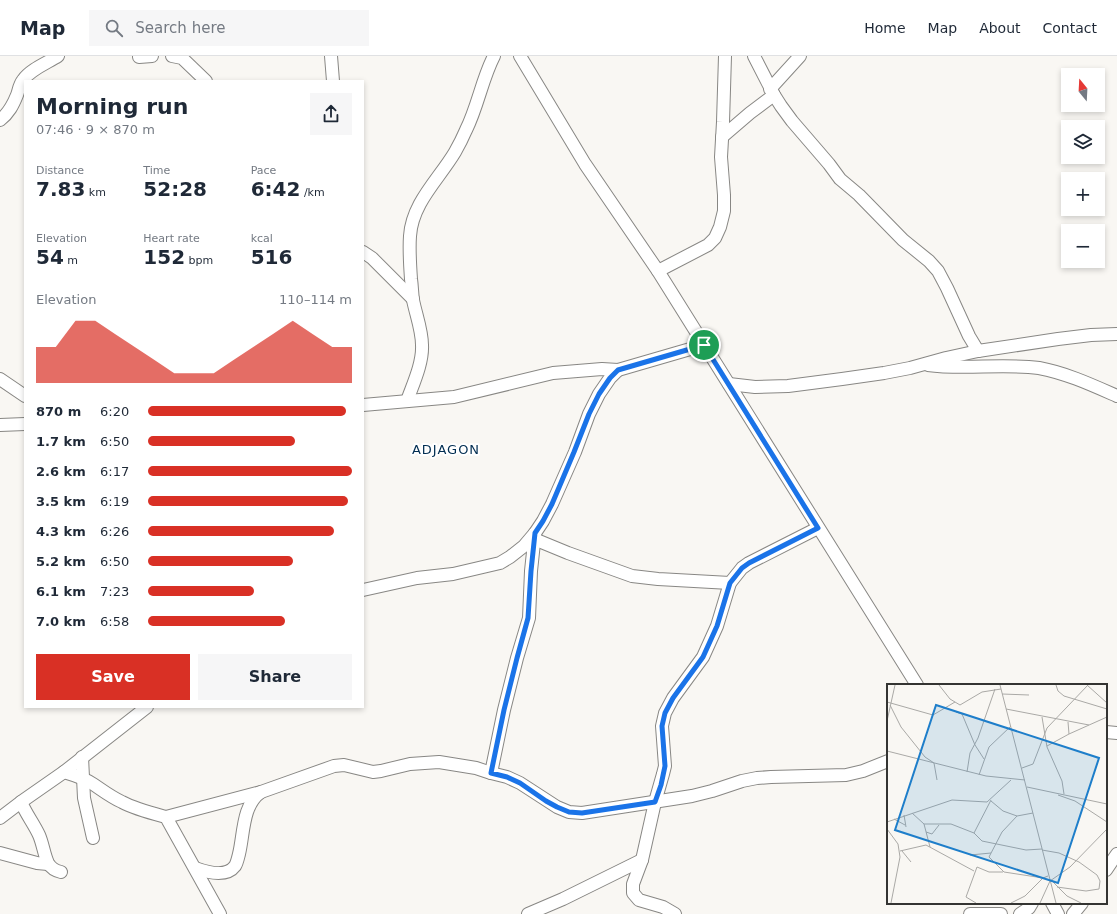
<!DOCTYPE html>
<html lang="en">
<head>
<meta charset="utf-8">
<style>
	:root { --surface:#fff; --page:#f6f6f7; --text:#1f2937; --muted:#747a83; --line:#e0e1e3; --accent:#d93025 }
	body { margin:0; font-family:"DejaVu Sans",sans-serif; background:var(--page); color:var(--text); height:100vh; display:flex; flex-direction:column; font-size:15px; white-space:nowrap }
	* { box-sizing:border-box; margin:0 }
	p { font-size:13px; color:var(--muted) }
	.icon { flex:none; width:22px; height:22px; fill:none; stroke:currentColor; stroke-width:2; stroke-linecap:round; stroke-linejoin:round }
	.map { position:relative; flex:1; overflow:hidden }
	.details { position:absolute; left:24px; top:24px; width:340px; height:628px; display:flex; flex-direction:column; background:var(--surface); border-radius:0px; box-shadow:0 2px 6px #0003 }
	.details>* { flex:none }
	.needle { width:26px; rotate:342deg }
	.tools { position:absolute; left:1061px; top:12px; display:grid; gap:8px }
	.tools a { display:grid; place-items:center; width:44px; height:44px; border-radius:0px; background:var(--surface); box-shadow:0 2px 6px #0003; font-size:20px }
	.pin { position:absolute; display:grid; place-items:center; width:34px; height:34px; color:#fff; margin:-17px; border:2px solid #fff; border-radius:50%; box-shadow:0 1px 4px #0007 }
	.round { display:grid; place-items:center; flex:none; width:42px; height:42px; border-radius:0px; background:var(--page) }
	.summary { display:flex; align-items:center; justify-content:space-between; height:68px; padding:0 12px }
	h1 { font-size:22px; font-weight:700; line-height:30px }
	.metrics { display:grid; grid-template-columns:repeat(3,1fr); gap:6px; height:68px; padding:4px 12px }
	.metrics div { display:grid; align-content:center }
	.metrics b { font-size:20px; font-weight:700 }
	.metrics small { font-size:11px; font-weight:400 }
	.metrics p { font-size:11px }
	.chart { height:112px; padding:8px 12px }
	.chart p { display:flex; justify-content:space-between }
	.chart svg { width:100%; height:72px; margin-top:4px; fill:var(--accent); opacity:.7 }
	.cta { display:flex; gap:8px; margin-top:auto; padding:8px 12px }
	.cta a { flex:1; height:46px; border-radius:0px; background:var(--accent); color:#fff; font-size:16px; font-weight:700; line-height:46px; text-align:center }
	.cta a+a { background:var(--page); color:var(--text) }
	ul { padding:0 12px; list-style:none; font-size:13px }
	li { display:grid; grid-template-columns:64px 48px 1fr; align-items:center; height:30px }
	li i { height:10px; border-radius:5px; background:var(--accent) }
	header { display:flex; align-items:center; gap:24px; box-sizing:border-box; height:56px; padding:0 20px; background:var(--surface); border-bottom:1px solid var(--line) }
	header strong { font-size:19px }
	nav { display:flex; gap:22px; margin-inline-start:auto; font-size:14px }
	.search { width:280px; height:36px; background:var(--page); display:flex; align-items:center; gap:10px; box-sizing:border-box; padding:0 14px; border-radius:0px; color:var(--muted); font-size:15px }
	.map>svg:first-child { display:block }
</style>
</head>
<body>
<header>
<strong>Map</strong>
<div class="search"><svg class="icon" aria-label="search" viewBox="0 0 24 24"><circle cx="10" cy="10" r="6"/><path d="M15 15l6 6"/></svg>Search here</div>
<nav><a>Home</a><a>Map</a><a>About</a><a>Contact</a></nav>
</header>
<div class="map">
<svg width="1117" height="858" viewBox="0 0 1117 858">
	<rect width="100%" height="100%" fill="#f9f7f3"/>
	<g fill="none" stroke-linecap="round" stroke-linejoin="round">
		<!-- minor casing -->
		<g stroke="#888784" stroke-width="14">
			<g id="minor">
				<path d="M172 0 182 2 206 25"/>
				<path d="M331 0 333 25"/>
				<path d="M520 0 585 108 658 215 917 629"/>
				<path d="M754 0 774 39 781 50 792 65 829 108 840 123 859 139 903 184 929 205 938 215 947 232 969 280 978 295"/>
				<path d="M139 1 152 0"/>
				<path d="M770 33 800 0"/>
				<path d="M0 64C9 57 13 49 17 39 19 34 19 29 23 24 31 13 47 7 58 0"/>
				<path d="M722 81 750 57 774 39"/>
				<path d="M363 196 372 202 413 243"/>
				<path d="M658 215 708 189 715 182 720 171 724 155V139L721 101 723 66 725 0"/>
				<path d="M928 309C964 314 1002 307 1039 312 1066 317 1092 329 1117 340"/>
				<path d="M0 323 25 340"/>
				<path d="M729 328 755 331 788 330 842 323 884 317 910 312 946 302 978 295 1058 283 1091 279 1117 278"/>
				<path d="M407 345C413 328 423 307 422 289 422 274 416 259 413 244 412 237 412 230 411 223 410 209 409 194 410 180 412 147 439 123 455 96 459 89 463 81 466 74 478 50 482 23 494 0"/>
				<path d="M363 349 454 341 553 317 602 313 618 314 704 289"/>
				<path d="M0 369 25 368"/>
				<path d="M535 477 531 515 529 562 517 602 504 654 491 717 507 721 520 727 557 751 569 756 582 757 692 740 712 735 742 725 757 722 771 721 846 719 863 715 888 705"/>
				<path d="M534 483 568 497 632 520 658 523 730 527"/>
				<path d="M363 534 417 522 453 518 500 507 510 501 524 490 535 477 543 465 552 448 575 396 589 358 599 338 610 322 618 314"/>
				<path d="M1106 676 1117 677"/>
				<path d="M82 701 84 742 93 782"/>
				<path d="M64 716C74 719 84 722 93 728 102 734 111 741 122 746 135 753 151 757 166 761L220 858"/>
				<path d="M21 746C26 758 34 768 39 779 43 788 44 799 48 807 51 812 56 815 61 816"/>
				<path d="M166 761 261 736 334 710 344 709 373 716 381 715 410 708 439 706 476 712 491 717"/>
				<path d="M0 762 21 746 64 716 147 651"/>
				<path d="M0 797 37 807 48 808"/>
				<path d="M195 812C206 816 226 822 235 810 237 807 238 802 239 798 244 778 242 749 261 736"/>
				<path d="M1106 814 1117 798"/>
				<path d="M1052 847 1058 858"/>
				<path d="M528 858 563 843 642 804"/>
				<path d="M675 858 663 851 639 844 633 837V828L642 804 655 746 663 718 665 710 662 670 665 657 673 642 703 601 717 570 730 527 742 512 749 507 818 472"/>
				<path d="M970 858H1001"/>
				<path d="M1020 858 1029 852 1032 847"/>
				<path d="M1073 858 1082 847"/>
			</g>
		</g>
		<!-- minor -->
		<use href="#minor" stroke="#fff" stroke-width="12"/>
	</g>
	<g fill="none" stroke-linecap="round" stroke-linejoin="round">
		<!-- route casing -->
		<g stroke="#fff" stroke-width="8">
			<path id="route" d="M704 289 818 472 749 507 742 512 730 527 717 570 703 601 673 642 665 657 662 670 665 710 661 729 655 746 582 757 569 756 557 751 546 745 520 727 507 721 491 717 504 654 517 602 528 562 531 515 535 477 543 465 552 448 574 396 589 358 599 338 610 322 618 314Z"/>
		</g>
		<!-- route -->
		<use href="#route" stroke="#1a73e8" stroke-width="5"/>
	</g>
	<g text-anchor="middle" stroke-width="4" stroke-linejoin="round" paint-order="stroke">
		<!-- quarter labels -->
		<g font-size="13" letter-spacing="1" fill="#002d51" stroke="#fff">
			<text x="446" y="398">ADJAGON</text>
		</g>
	</g>
	<!-- overview -->
	<g transform="translate(887 628)">
		<rect width="220" height="220" fill="#f9f7f3"/>
		<path fill="none" stroke="#aaa9a6" stroke-width="1" d="M52 1 63 15 73 21 95 8 114 5M113 1 169 219M169 1 171 7 177 12 220 25M200 1 220 19M115 10 142 11M0 18 46 31 68 18M3 21 14 43 38 73 47 79 50 96M119 25 202 41M69 28 75 30 88 61 97 75M155 33 160 63 175 97 177 110M0 37 8 1M182 50 220 33M160 62 182 50 181 38M0 67 99 92 138 96M135 84 146 80 160 44 201 1M80 88 83 69 91 54 108 5M92 91 102 63 124 42M140 103 220 120M171 111 188 117 220 138M104 116 87 149 95 157 139 166 155 165M104 117 116 127 130 132M25 129 37 140 43 163M146 129 130 132 115 148 102 173 117 188 156 194 161 192M17 131 19 143M7 135 18 141M0 138 65 116 100 118 124 96M37 140H64L87 149M0 145 11 160 13 173 4 219M39 148 45 150 52 141M155 166 172 169 192 178 210 191 213 197 212 205 199 207 170 203M13 167 39 161 87 187M15 167 24 178M83 171 104 169M165 197 180 212 194 219M89 219 79 213 90 183 102 188H116M124 219 138 212 156 194M153 219 163 197 183 183 220 145"/>
		<path fill="#1e7eca" fill-opacity="0.15" stroke="#1e7eca" stroke-width="2" d="M49 21 212 74 171 199 8 146Z"/>
		<rect width="220" height="220" fill="none" stroke="#343432" stroke-width="2"/>
	</g>
</svg>
<div class="tools">
<a><svg class="needle" viewBox="-14 -14 28 28"><path d="M0-13l5 13h-10z" fill="#e53935"/><path d="M0 13l5-13h-10z" fill="#747a83"/></svg></a>
<a><svg class="icon" aria-label="layers" viewBox="0 0 24 24"><path d="M12 4l9 5-9 5-9-5zM3 14l9 5 9-5"/></svg></a>
<a>+</a>
<a>−</a>
</div>
<div class="pin" style="left:704px;top:289px;background:#1e9e55"><svg class="icon" aria-label="arrive" viewBox="0 0 24 24"><path d="M6 21V4h12l-3 4 3 4H6"/></svg></div>
<section class="details">
<div class="summary"><div><h1>Morning run</h1><p>07:46 · 9 × 870 m</p></div><a class="round"><svg class="icon" aria-label="share" viewBox="0 0 24 24"><path d="M12 15V3M7 8l5-5 5 5M5 13v7h14v-7"/></svg></a></div>
<div class="metrics">
<div><p>Distance</p><b>7.83<small> km</small></b></div>
<div><p>Time</p><b>52:28</b></div>
<div><p>Pace</p><b>6:42<small> /km</small></b></div>
</div>
<div class="metrics">
<div><p>Elevation</p><b>54<small> m</small></b></div>
<div><p>Heart rate</p><b>152<small> bpm</small></b></div>
<div><p>kcal</p><b>516</b></div>
</div>
<div class="chart"><p><span>Elevation</span>110–114 m</p>
<svg viewBox="0 0 160 44" preserveAspectRatio="none"><path d="M0 44V22L10 22L20 6L30 6L40 14L50 22L60 30L70 38L80 38L90 38L100 30L110 22L120 14L130 6L140 14L150 22L160 22V44z"/></svg>
</div>
<ul>
<li><b>870 m</b>6:20<i style="width:97%"></i></li>
<li><b>1.7 km</b>6:50<i style="width:72%"></i></li>
<li><b>2.6 km</b>6:17<i style="width:100%"></i></li>
<li><b>3.5 km</b>6:19<i style="width:98%"></i></li>
<li><b>4.3 km</b>6:26<i style="width:91%"></i></li>
<li><b>5.2 km</b>6:50<i style="width:71%"></i></li>
<li><b>6.1 km</b>7:23<i style="width:52%"></i></li>
<li><b>7.0 km</b>6:58<i style="width:67%"></i></li>
</ul>
<div class="cta"><a>Save</a><a>Share</a></div>
</section>
</div>
</body>
</html>
